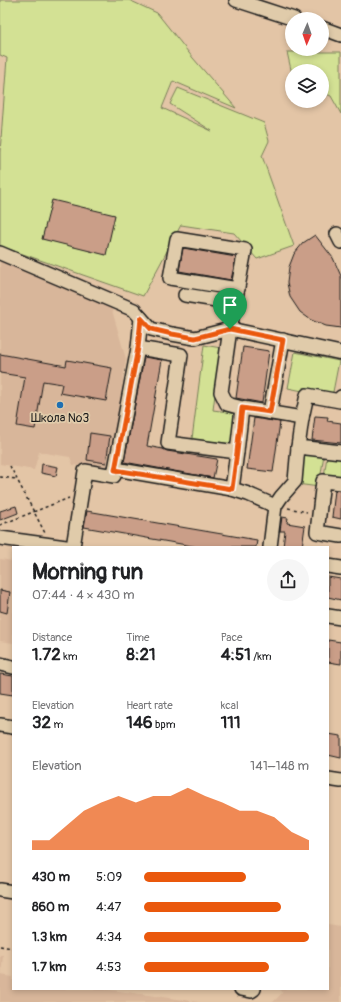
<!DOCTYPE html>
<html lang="en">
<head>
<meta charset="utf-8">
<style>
	:root { --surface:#fff; --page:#f6f6f6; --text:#202124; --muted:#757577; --accent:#ea580c }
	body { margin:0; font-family:Pangolin,sans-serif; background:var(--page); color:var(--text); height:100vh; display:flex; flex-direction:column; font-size:15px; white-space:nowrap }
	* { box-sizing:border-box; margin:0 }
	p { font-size:13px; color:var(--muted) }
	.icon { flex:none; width:22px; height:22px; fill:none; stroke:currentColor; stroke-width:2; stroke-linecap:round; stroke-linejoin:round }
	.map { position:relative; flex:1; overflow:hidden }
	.details { position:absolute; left:12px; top:546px; width:317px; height:444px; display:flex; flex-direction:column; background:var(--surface); border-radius:0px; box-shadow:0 2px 6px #0003 }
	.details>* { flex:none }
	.needle { width:26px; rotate:182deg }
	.tools { position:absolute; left:285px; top:12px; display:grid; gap:8px }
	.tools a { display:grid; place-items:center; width:44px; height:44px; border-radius:50%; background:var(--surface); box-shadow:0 2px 6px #0003; font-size:20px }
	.pin { position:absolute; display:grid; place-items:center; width:34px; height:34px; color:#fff; margin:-41px -17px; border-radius:50% 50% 50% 0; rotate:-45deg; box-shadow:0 0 4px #0007 }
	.pin .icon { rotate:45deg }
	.round { display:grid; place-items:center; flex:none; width:42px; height:42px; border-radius:21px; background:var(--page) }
	.summary { display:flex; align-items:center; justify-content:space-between; height:68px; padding:0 20px }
	h1 { font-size:22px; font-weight:700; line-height:30px }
	.stats { display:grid; grid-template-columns:repeat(3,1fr); gap:6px; height:68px; padding:4px 20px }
	.stats div { display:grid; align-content:center }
	.stats b { font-size:17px; font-weight:700 }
	.stats small { font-size:11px; font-weight:400 }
	.stats p { font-size:11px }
	.chart { height:112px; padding:8px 20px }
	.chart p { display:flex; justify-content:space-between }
	.chart svg { width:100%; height:72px; margin-top:4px; fill:var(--accent); opacity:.7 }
	ul { padding:0 20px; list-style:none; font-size:13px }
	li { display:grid; grid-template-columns:64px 48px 1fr; align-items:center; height:30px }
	li i { height:10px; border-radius:5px; background:var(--accent) }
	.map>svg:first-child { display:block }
</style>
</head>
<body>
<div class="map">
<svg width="341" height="1002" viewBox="0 0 341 1002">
	<rect width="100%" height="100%" fill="#e3c5a6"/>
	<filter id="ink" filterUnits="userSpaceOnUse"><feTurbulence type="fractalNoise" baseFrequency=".025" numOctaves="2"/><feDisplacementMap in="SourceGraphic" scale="8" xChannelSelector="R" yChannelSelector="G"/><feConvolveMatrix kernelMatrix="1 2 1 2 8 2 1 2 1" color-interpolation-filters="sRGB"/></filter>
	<g filter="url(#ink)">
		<!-- built -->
		<g fill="#d8b69a">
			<path d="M0 258 110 303 126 359 110 469 73 465 70 457 39 452 34 470 0 464Z"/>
			<path d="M0 559 13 561V643L0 641Z"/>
			<path d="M328 925 341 927V1002H273L282 993 280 989H328Z"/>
			<path d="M0 955H3L1 975 13 977V989H104L199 1002H0Z"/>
		</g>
		<!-- green -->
		<g fill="#d3e194" stroke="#787e58">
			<path d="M0 0H129L157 13 193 58 236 108 173 81 162 108 212 131 170 104 178 88 264 123 269 141 262 156 294 246 257 259 234 233 181 225 143 296 0 246V152L7 58 0 55Z"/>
			<path d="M287 52H341V114L331 96 322 92V71H292V74Z"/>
			<path d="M204 345 221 348 213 410 235 413 231 444 192 439Z"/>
			<path d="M295 352 339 361 332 397 288 388Z"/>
			<path d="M302 451 324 454 319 487 297 484Z"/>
			<path d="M327 456 341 458V479L324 477Z"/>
		</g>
		<!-- building -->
		<g fill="#ca9e88" stroke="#1c1c1c">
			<path d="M52 200 115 215 106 255 42 239Z"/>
			<path d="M315 235 333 258 341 276V328L326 326 311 320 300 312 290 297 287 283 289 267 294 254 303 243Z"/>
			<path d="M183 248 236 257 231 280 179 271Z"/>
			<path d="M243 347 269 351 262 403 236 398Z"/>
			<path d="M0 354 66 366 67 360 112 368 106 401 60 393 62 384 43 381 35 429 17 426 25 377 0 373Z"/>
			<path d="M144 357 162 360 147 446 163 449 167 451 217 459 213 478 124 462Z"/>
			<path d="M315 416 328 417 327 421 341 423V443L312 440Z"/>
			<path d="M254 418 280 422 273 472 247 469Z"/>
			<path d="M90 433 110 436 106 463 87 460Z"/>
			<path d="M42 464 58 467 56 476 41 473Z"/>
			<path d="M335 490 341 491V519L332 517Z"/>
			<path d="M16 506 18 513 0 520V511Z"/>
			<path d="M87 511 257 540 256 547H198L84 527Z"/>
			<path d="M282 517 288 518 287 523 305 526 302 547H283L285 531H280Z"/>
			<path d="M328 577 341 579V600L328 597Z"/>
			<path d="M0 590 10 592 7 613 0 611Z"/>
			<path d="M328 640 341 642V664L328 662Z"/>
			<path d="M0 674 13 676V695L0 693Z"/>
			<path d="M328 734 341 736V758L328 755Z"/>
		</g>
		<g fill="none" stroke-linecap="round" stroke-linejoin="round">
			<!-- minor casing -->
			<g stroke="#1c1c1c" stroke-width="16">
				<g id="minor">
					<path d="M236 0 294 19"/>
					<path d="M322 28 341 35"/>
					<path d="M337 234 341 242"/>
					<path d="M0 253 134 310 141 318 151 329 172 334 195 338 230 329 341 353"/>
					<path d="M185 295 235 303"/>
					<path d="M141 318 138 348 115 469 232 489 237 452 242 408 227 404 221 392 230 329 245 250 177 239 170 278 238 289"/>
					<path d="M138 348 181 355 168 443 237 452"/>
					<path d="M242 408 302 418 298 447 341 452"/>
					<path d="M270 412 283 340"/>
					<path d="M302 418 307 395 340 401 341 397"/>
					<path d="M341 483 323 481 317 532 341 536"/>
					<path d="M232 489 248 494 275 506 270 547"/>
					<path d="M275 506 281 497 295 481 298 447"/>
					<path d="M0 538 66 547"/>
					<path d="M73 547 85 471 114 476 115 469"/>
					<path d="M328 566 341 568"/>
					<path d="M328 616 341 618"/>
					<path d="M0 664 13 667"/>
					<path d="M0 725 13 727"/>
					<path d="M328 779 341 781"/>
					<path d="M0 890 13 892"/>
					<path d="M241 989 251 991 254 989"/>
				</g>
			</g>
			<!-- path -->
			<g stroke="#1c1c1c" stroke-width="1.5" stroke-dasharray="3 3" stroke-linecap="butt">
				<path d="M10 466 45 533"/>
				<path d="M0 477 17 479"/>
				<path d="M288 508 307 512"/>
				<path d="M0 525 69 498"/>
				<path d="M0 946 13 948"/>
			</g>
			<!-- minor -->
			<use href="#minor" stroke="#e0cbaa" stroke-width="13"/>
		</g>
	</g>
	<g fill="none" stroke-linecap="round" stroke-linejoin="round" filter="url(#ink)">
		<!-- route casing -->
		<g stroke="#fff" stroke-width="8">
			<path id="route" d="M141 318 151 329 172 334 195 338 230 329 283 340 270 412 242 408 237 452 232 489 115 470 138 348Z"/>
		</g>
		<!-- route -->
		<use href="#route" stroke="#ea580c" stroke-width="5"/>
	</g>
	<!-- markers -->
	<circle fill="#1f6fb2" stroke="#e0cbaa" stroke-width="1.5" cx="60" cy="405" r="4"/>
	<g text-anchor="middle" stroke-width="3.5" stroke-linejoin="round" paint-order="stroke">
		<!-- poi labels -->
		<g font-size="12" fill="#1c1c1c" stroke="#e0cbaa">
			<text x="60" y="422">Школа №3</text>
		</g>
	</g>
</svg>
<div class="tools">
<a><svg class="needle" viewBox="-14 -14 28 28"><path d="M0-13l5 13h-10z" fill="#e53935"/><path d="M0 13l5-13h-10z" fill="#757577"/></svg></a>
<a><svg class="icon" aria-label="layers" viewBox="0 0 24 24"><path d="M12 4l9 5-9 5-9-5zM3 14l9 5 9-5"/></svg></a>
</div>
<div class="pin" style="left:230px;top:329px;background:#1e9e55"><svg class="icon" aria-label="arrive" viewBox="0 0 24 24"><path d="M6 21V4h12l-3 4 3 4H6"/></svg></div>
<section class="details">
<div class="summary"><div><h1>Morning run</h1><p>07:44 · 4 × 430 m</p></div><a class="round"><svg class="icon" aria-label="share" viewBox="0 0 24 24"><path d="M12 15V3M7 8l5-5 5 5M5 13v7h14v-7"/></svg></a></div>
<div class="stats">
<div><p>Distance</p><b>1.72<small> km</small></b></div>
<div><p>Time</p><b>8:21</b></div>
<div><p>Pace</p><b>4:51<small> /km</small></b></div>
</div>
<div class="stats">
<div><p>Elevation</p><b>32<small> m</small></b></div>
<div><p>Heart rate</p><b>146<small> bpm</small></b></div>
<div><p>kcal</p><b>111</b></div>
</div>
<div class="chart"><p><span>Elevation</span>141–148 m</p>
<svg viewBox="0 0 160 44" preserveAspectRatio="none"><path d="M0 44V38L10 38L20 29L30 20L40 15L50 11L60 15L70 11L80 11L90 6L100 11L110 15L120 20L130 20L140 24L150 33L160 38V44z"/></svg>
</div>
<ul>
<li><b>430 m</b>5:09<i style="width:62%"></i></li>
<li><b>860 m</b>4:47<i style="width:83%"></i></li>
<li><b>1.3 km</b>4:34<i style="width:100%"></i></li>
<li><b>1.7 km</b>4:53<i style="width:76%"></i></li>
</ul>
</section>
</div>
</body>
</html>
